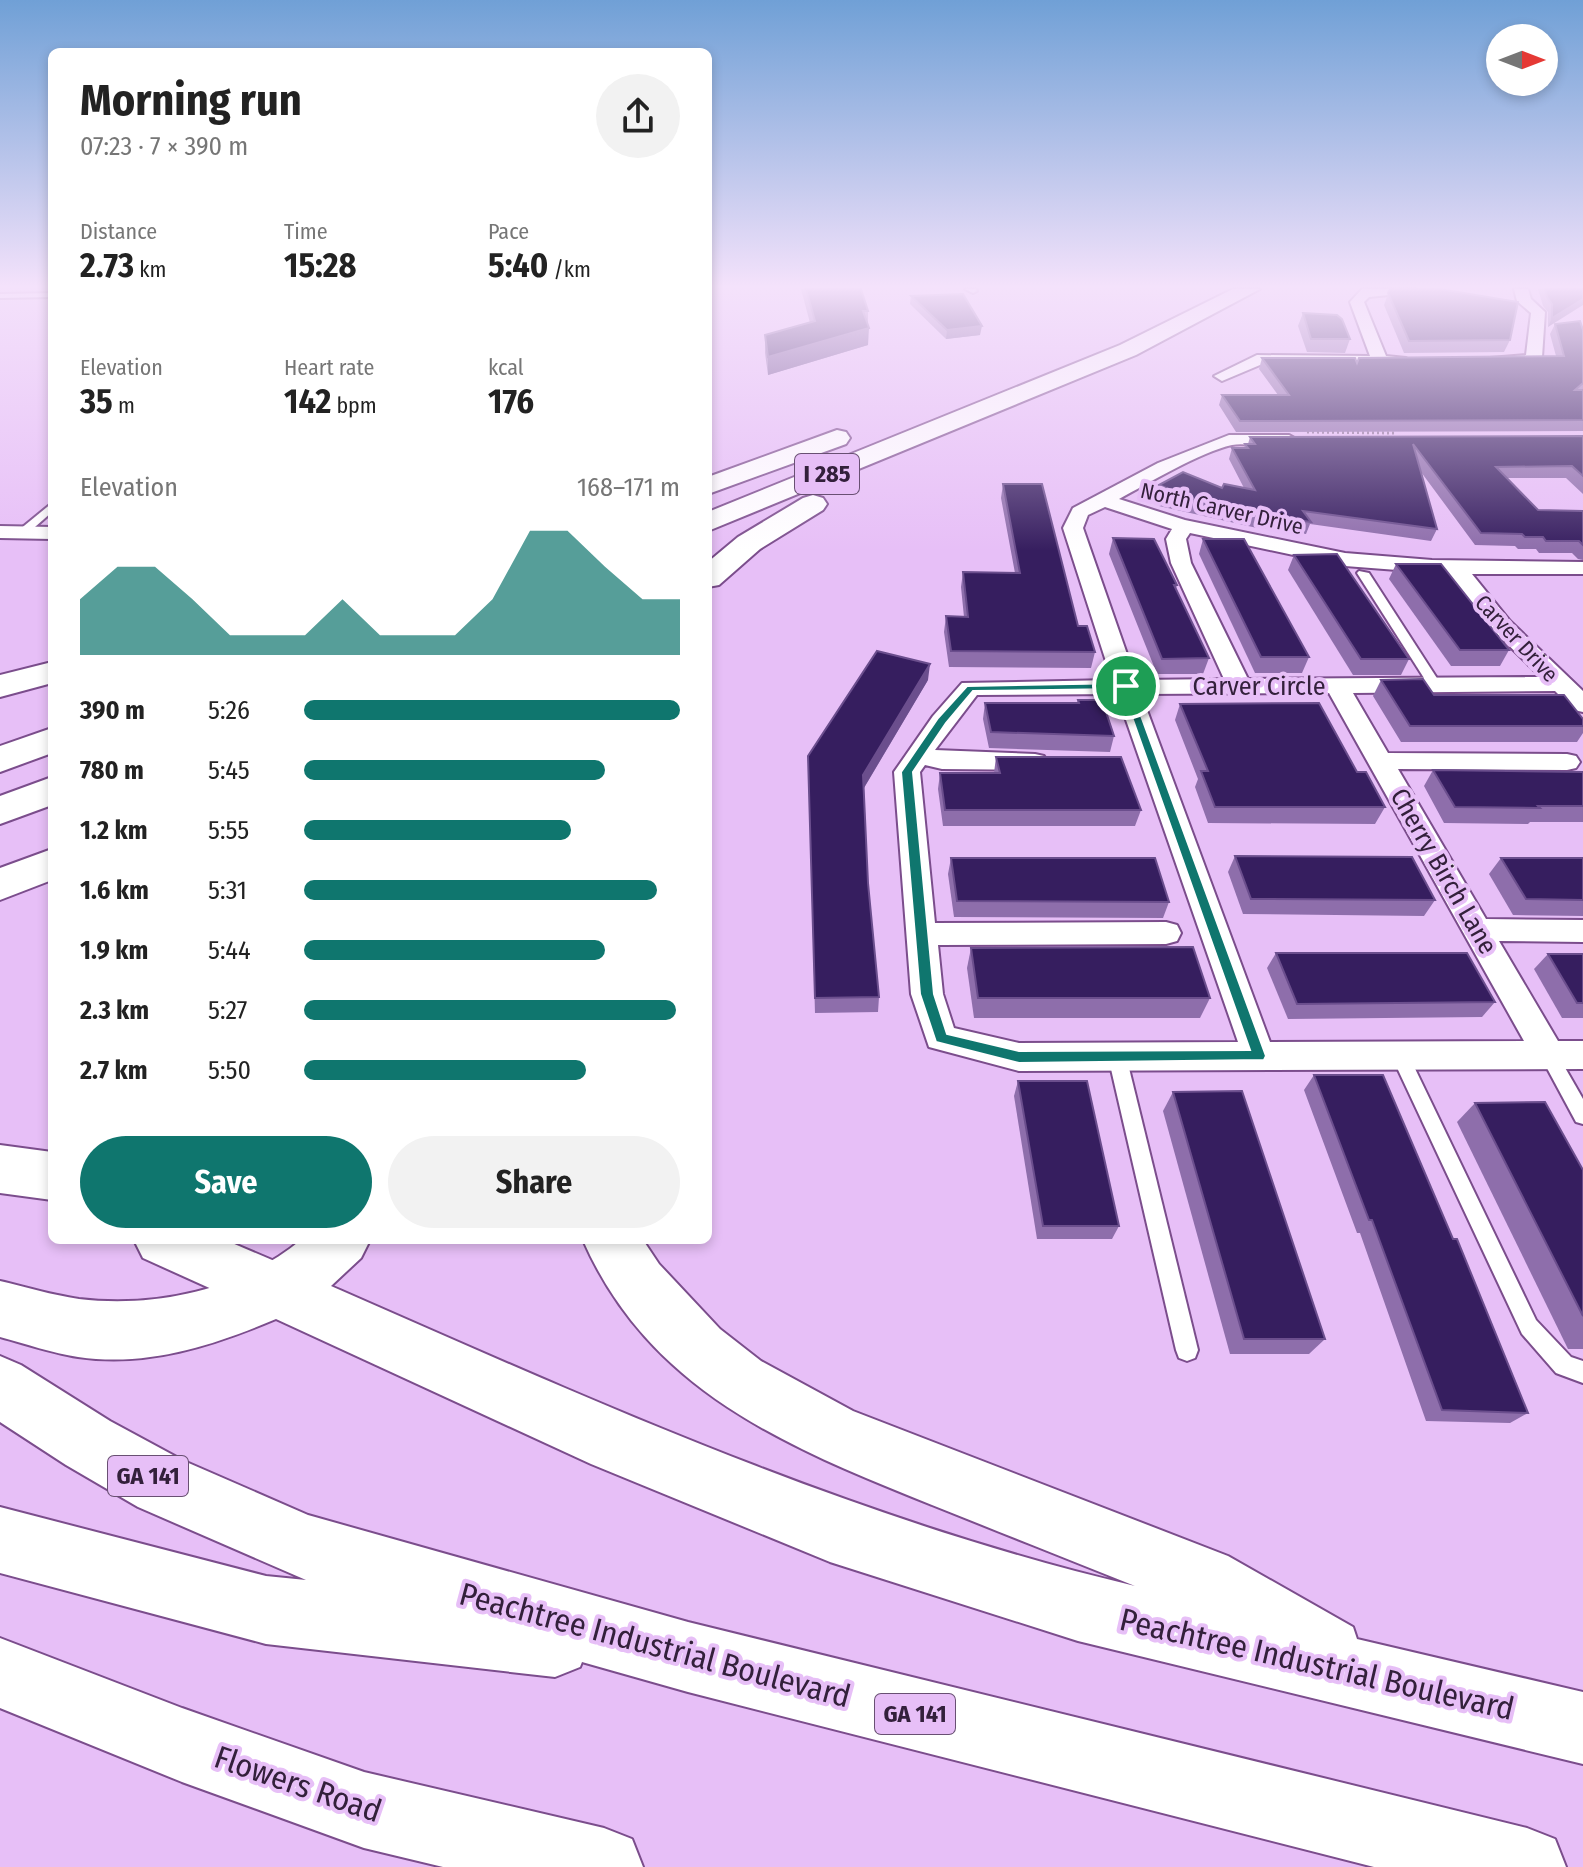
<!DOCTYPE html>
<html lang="en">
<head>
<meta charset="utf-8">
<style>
	:root { --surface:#fff; --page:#f2f2f2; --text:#222; --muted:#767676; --accent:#0f766e }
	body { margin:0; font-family:"Fira Sans Condensed",sans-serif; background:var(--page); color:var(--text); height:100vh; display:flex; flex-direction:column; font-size:30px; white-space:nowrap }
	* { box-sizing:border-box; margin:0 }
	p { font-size:26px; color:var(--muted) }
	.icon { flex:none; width:44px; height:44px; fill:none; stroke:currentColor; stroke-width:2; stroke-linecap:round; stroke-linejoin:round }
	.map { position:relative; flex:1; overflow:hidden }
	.details { position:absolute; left:48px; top:48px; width:664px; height:1196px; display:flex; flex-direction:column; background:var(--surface); border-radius:12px; box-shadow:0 4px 12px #0003 }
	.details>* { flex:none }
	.needle { width:52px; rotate:90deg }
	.tools { position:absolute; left:1486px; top:24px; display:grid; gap:16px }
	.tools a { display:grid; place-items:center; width:72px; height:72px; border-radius:50%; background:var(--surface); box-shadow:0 4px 12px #0003; font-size:40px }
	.pin { position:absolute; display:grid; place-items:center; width:68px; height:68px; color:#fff; margin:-34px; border:4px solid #fff; border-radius:50%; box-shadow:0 2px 8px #0007 }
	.round { display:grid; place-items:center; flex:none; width:84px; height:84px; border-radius:42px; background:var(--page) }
	.overview { display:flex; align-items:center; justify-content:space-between; height:136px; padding:0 32px }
	h1 { font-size:44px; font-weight:700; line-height:60px }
	.stats { display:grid; grid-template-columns:repeat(3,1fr); gap:12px; height:136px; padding:8px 32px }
	.stats div { display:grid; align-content:center }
	.stats b { font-size:34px; font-weight:700 }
	.stats small { font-size:22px; font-weight:400 }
	.stats p { font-size:22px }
	.chart { height:224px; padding:16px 32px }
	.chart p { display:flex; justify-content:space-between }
	.chart svg { width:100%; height:144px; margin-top:8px; fill:var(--accent); opacity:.7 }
	.button { display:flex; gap:16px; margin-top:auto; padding:16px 32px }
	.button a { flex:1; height:92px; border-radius:48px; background:var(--accent); color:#fff; font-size:32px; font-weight:700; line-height:92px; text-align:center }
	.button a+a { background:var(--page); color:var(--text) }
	ul { padding:0 32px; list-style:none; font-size:26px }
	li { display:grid; grid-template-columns:128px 96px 1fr; align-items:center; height:60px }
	li i { height:20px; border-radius:10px; background:var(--accent) }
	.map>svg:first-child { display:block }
</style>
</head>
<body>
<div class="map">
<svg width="1583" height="1867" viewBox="0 0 1583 1867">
	<rect width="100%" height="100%" fill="#e7bff7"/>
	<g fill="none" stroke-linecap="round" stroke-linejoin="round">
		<!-- service casing -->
		<g stroke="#7b4d8c" stroke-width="4">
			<g id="service">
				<path d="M965 289H976L977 291 973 293Z"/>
				<path d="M52 293V297L0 298V294Z"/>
				<path d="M52 503V512L27 534H19V530Z"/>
				<path d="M1359 571 1369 573 1442 686 1441 689H1431L1357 573Z"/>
				<path d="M1117 1049 1123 1051 1126 1056 1198 1350 1195 1358 1187 1361 1179 1358 1176 1350 1108 1056 1111 1051Z"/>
				<path d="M1401 1050 1407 1052 1536 1320 1571 1357 1583 1361V1383L1556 1373 1522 1334 1392 1057 1395 1052Z"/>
				<path d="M1550 1050 1556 1052 1583 1099V1124L1576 1122 1541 1057 1544 1052Z"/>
			</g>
		</g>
		<!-- minor casing -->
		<g stroke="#7b4d8c" stroke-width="4">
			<g id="minor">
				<path d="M1362 289H1416L1409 293 1369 297 1364 302 1386 356 1406 358V364L1260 365 1222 381 1214 376 1257 355 1370 356 1350 302Z"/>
				<path d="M1514 289H1528L1531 299 1545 312 1542 357 1525 366 1490 364V358L1526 355 1531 313 1517 301Z"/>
				<path d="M1229 435H1289L1298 440C1284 454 1250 441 1232 445 1200 452 1149 483 1119 499L1185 520 1345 553 1432 560 1583 562V574H1472L1510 621 1583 691V712L1574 710 1555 691 1353 693 1388 753 1567 754 1576 756 1580 762 1576 768 1567 770 1398 769 1486 919 1583 920V942L1499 941 1558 1041H1583V1069L1019 1071 929 1047 911 994 894 772 933 716 962 683 1112 680 1063 528 1073 508 1158 463ZM1105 507 1172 529 1166 539 1171 563 1224 679 1136 680 1083 528 1088 515ZM1190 533 1345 566 1449 574 1494 631 1541 677 1248 679 1191 563 1186 539ZM1329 693 1524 1041 1270 1042 1141 694ZM1117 694 1238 1042 1019 1043 954 1028 943 994 938 945 1166 944 1177 941 1181 933 1177 925 1166 922 935 923 920 772 925 765 942 769 1035 770 1044 768 1048 762 1044 756 1035 754 935 750 977 695Z"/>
				<path d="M0 526 52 527V539L0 538Z"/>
			</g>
		</g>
		<!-- secondary casing -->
		<g stroke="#7b4d8c" stroke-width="4">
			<path id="secondary" d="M0 1638 182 1708 364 1772 604 1828 632 1839 643 1867H443L364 1848 182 1782 0 1708Z"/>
		</g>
		<!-- trunk casing -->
		<g stroke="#7b4d8c" stroke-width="4">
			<path id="trunk" d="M134 1240H225L298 1271 306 1291 298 1311 278 1319 143 1258Z"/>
		</g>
		<!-- motorway casing -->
		<g stroke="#7b4d8c" stroke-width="4">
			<g id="motorway">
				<path d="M1233 289H1260L1136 355 708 531V512L1120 345Z"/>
				<path d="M837 430 846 432 850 438 846 444 708 494V477Z"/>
				<path d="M813 495 823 498 827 504 823 510 760 549 719 585 708 587V562L738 537 803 498Z"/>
				<path d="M52 662V683L0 697V675Z"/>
				<path d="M52 728V753L0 772V746Z"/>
				<path d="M52 777V805L0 824V796Z"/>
				<path d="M52 849V880L0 900V868Z"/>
				<path d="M0 1145 52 1152V1200L0 1193Z"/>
				<path d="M301 1240H370L361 1258 331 1286C593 1401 855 1520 1135 1586 1067 1559 1000 1532 932 1505 788 1447 650 1392 583 1240H643L659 1264 720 1329 761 1361 853 1411 1228 1556 1353 1627 1357 1639 1583 1692V1764L1078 1641 830 1562 591 1464 276 1319C212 1346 148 1367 78 1357 52 1353 26 1344 0 1337V1281C26 1287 52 1295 79 1299 155 1308 241 1290 301 1240Z"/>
				<path d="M0 1356 21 1365 110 1421 184 1461 308 1515 688 1622 1527 1828 1555 1839 1566 1867H1374L688 1692 582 1662 580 1667 555 1677 266 1644 0 1573V1507L266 1576 306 1580 138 1507 66 1465 0 1422Z"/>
			</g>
		</g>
		<!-- path -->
		<path stroke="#8b6e97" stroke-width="3" stroke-dasharray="2 3" stroke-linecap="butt" d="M1307 432 1394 433"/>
		<!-- service -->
		<use href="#service" fill="#fff" fill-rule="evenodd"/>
		<!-- minor -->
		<use href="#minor" fill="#fff" fill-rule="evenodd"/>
		<!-- secondary -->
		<use href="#secondary" fill="#fff" fill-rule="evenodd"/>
		<!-- trunk -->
		<use href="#trunk" fill="#fff" fill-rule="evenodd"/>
		<!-- motorway -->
		<use href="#motorway" fill="#fff" fill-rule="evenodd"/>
	</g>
	<!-- wall -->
	<g fill="#8e6eab">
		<path d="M801 289H861L868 311V345L768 375 765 353V335L810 323Z"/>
		<path d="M1390 289 1510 340 1504 352 1404 353 1384 305Z"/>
		<path d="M1538 289H1583L1548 327V312L1543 306Z"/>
		<path d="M911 296 980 335 946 339 910 304Z"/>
		<path d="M1303 313 1350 339 1345 353 1307 352 1298 326Z"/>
		<path d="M1555 324 1583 330V431L1236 432 1219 405 1222 395H1278L1259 369 1262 358 1357 363 1556 356 1550 334Z"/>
		<path d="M1583 436V494L1566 478H1507L1538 510 1583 511V560L1578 559 1572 553H1539L1536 549H1518L1515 546 1475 545 1421 472 1437 529 1431 541 1310 524 1306 534 1262 528 1259 523 1257 528 1159 506 1161 499 1156 496 1159 485 1244 488 1229 459 1232 448H1244L1245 444H1248L1250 437Z"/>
		<path d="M1003 484 1078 626 1095 652 1091 668 949 667 944 632 946 616 964 617 961 587 963 572 1015 573 1001 498Z"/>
		<path d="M1113 538 1177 585 1176 589 1209 658 1203 674H1157L1109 554Z"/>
		<path d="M1203 539 1309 657 1302 673H1255L1199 554Z"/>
		<path d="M1294 555 1409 659 1401 675H1353L1288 570Z"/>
		<path d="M1396 564 1509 650 1500 666H1451L1389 579Z"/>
		<path d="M928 680 864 788 868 883 879 997 878 1012 815 1013 808 756Z"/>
		<path d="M1381 680 1434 695 1583 719V733L1577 742H1401L1373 696Z"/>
		<path d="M1078 700 1114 736 1110 752 989 748 983 719 985 703H1077Z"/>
		<path d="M1180 704 1357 772 1385 807 1375 824 1208 823 1195 787 1198 779 1175 720Z"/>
		<path d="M996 757 1141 810 1135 826H943L938 789 940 773H994Z"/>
		<path d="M1433 770 1583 772V822H1530L1528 824 1444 823 1424 786Z"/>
		<path d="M1235 856 1435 900 1424 916 1243 914 1228 872Z"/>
		<path d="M951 858 1169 902 1163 918 954 917 948 874Z"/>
		<path d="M1501 858H1583V916L1513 915 1489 874Z"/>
		<path d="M971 948 1210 998 1200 1018H974L967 968Z"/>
		<path d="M1276 953 1495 1002 1482 1017 1288 1019 1267 968Z"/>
		<path d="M1548 954H1583V1018H1562L1534 969Z"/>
		<path d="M1314 1075 1453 1239 1528 1413 1510 1423 1426 1421 1360 1233H1357L1304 1090Z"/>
		<path d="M1018 1081 1119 1226 1112 1239H1037L1014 1096Z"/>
		<path d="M1173 1092 1325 1339 1309 1354H1230L1163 1111Z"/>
		<path d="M1475 1103 1583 1170V1349H1568L1457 1122Z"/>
	</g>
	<!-- shaded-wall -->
	<g fill="#6b4e8d">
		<path d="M1583 299V305L1548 327 1552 318Z"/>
		<path d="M982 326 980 335 946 339 947 330Z"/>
		<path d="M869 328 868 345 768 375V357Z"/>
		<path d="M930 664 928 680 862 791 863 775Z"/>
	</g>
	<!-- building -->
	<g fill="#361e5f" stroke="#6b4e8d" stroke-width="2">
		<path d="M806 289H861L868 311H863L869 328 768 357 765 335 815 321Z"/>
		<path d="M1390 289H1440L1518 302 1510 340 1409 341 1388 293Z"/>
		<path d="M1545 289H1583V299L1552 318V304L1547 297Z"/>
		<path d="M963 294 982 326 947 330 911 296Z"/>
		<path d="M1303 313 1337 315 1342 319 1350 339H1311Z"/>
		<path d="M1580 321 1583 330V383L1575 390H1583V420L1240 421 1222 395H1289L1262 358H1355L1357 363 1359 358 1564 356 1555 324Z"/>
		<path d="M1583 436V476L1572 466 1496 467 1538 510 1583 511V545L1579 541H1546L1543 537H1525L1522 534 1481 533 1413 444 1437 529 1303 511 1311 522 1266 516 1263 511 1261 516 1162 494 1171 490 1159 485 1183 472 1222 488 1224 484 1255 490 1232 448H1248L1245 444H1255L1250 437Z"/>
		<path d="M1003 484H1042L1078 626H1087L1095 652 951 651 946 616 968 617 963 572 1020 573Z"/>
		<path d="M1113 538 1154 539 1177 585H1174L1209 658 1162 659Z"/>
		<path d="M1203 539H1244L1309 657H1261Z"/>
		<path d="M1337 554 1409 659H1361L1294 555Z"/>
		<path d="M1396 564H1441L1509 650H1460Z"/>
		<path d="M877 651 930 664 863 775 868 883 879 997 815 998 808 756Z"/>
		<path d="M1423 679 1434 695H1564L1583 719V726H1410L1381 680Z"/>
		<path d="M1078 700H1102L1114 736 991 732 985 703H1079Z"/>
		<path d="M1319 703 1357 772H1366L1385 807H1215L1201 771H1208L1180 704Z"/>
		<path d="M996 757H1121L1141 810H945L940 773H1000Z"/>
		<path d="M1433 770 1583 772V806H1538L1540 808 1455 807Z"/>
		<path d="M1235 856 1412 857 1435 900 1251 899Z"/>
		<path d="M951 858H1155L1169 902 957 901Z"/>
		<path d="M1501 858H1583V900L1526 899Z"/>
		<path d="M1193 947 1210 998H978L971 948Z"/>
		<path d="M1276 953H1467L1495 1002 1297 1004Z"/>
		<path d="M1548 954H1583V1003H1577Z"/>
		<path d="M1314 1075H1383L1453 1239H1457L1528 1413 1442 1410 1372 1220H1369Z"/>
		<path d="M1018 1081H1087L1119 1226H1043Z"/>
		<path d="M1242 1091 1325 1339H1244L1173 1092Z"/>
		<path d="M1545 1102 1583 1170V1316L1475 1103Z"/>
	</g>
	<!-- sky -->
	<linearGradient id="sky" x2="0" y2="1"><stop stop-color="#70a0d6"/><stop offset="0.52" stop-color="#f4e2fb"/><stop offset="1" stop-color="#f4e2fb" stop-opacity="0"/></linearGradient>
	<rect width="1583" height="551" fill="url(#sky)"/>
	<!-- route -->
	<path fill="#0f766e" stroke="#fff" stroke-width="2" fill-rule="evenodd" d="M1129 683 1266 1056 1264 1060 1019 1063 936 1042 920 994 901 772 938 718 967 686ZM1122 689 1250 1050 1019 1051 947 1034 934 994 913 772 946 723 973 691Z"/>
	<g text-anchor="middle" stroke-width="8" stroke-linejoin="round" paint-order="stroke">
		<!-- far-street labels -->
		<g font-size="22" fill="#33203b" stroke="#e7bff7">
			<text transform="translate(1222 508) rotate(13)" y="8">North Carver Drive</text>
			<text transform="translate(1517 638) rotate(47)" y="8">Carver Drive</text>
		</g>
		<!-- shield labels -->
		<g fill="#e7bff7" stroke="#695073" stroke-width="2">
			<rect x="795" y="454" width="64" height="40" rx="6"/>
			<rect x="108" y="1456" width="80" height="40" rx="6"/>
			<rect x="875" y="1694" width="80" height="40" rx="6"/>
		</g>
		<g font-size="24" font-weight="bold" fill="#33203b">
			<text x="827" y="482">I 285</text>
			<text x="148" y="1484">GA 141</text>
			<text x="915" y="1722">GA 141</text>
		</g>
		<!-- street labels -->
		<g font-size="26" fill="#33203b" stroke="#e7bff7">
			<text x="1259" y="695">Carver Circle</text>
			<text transform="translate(1444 871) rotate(60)" y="9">Cherry Birch Lane</text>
		</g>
		<!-- near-street labels -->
		<g font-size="32" fill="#33203b" stroke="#e7bff7">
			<text transform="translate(655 1645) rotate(15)" y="11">Peachtree Industrial Boulevard</text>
			<text transform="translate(1317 1664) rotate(13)" y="11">Peachtree Industrial Boulevard</text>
			<text transform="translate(298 1784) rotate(19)" y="11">Flowers Road</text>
		</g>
	</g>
</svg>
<div class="tools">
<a><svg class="needle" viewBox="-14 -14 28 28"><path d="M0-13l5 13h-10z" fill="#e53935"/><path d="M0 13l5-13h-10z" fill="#767676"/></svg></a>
</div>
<div class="pin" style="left:1126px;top:686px;background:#1e9e55"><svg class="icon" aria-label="arrive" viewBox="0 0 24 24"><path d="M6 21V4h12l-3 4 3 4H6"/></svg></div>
<section class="details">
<div class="overview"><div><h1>Morning run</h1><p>07:23 · 7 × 390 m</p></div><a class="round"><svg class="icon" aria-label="share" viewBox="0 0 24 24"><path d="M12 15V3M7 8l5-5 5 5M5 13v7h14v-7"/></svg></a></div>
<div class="stats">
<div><p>Distance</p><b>2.73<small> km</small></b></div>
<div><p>Time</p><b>15:28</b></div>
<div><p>Pace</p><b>5:40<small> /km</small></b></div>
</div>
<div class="stats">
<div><p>Elevation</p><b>35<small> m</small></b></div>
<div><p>Heart rate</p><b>142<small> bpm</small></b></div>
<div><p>kcal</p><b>176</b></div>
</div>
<div class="chart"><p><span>Elevation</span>168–171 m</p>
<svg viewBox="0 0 160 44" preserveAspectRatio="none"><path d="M0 44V27L10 17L20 17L30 27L40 38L50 38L60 38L70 27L80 38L90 38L100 38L110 27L120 6L130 6L140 17L150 27L160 27V44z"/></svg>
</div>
<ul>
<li><b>390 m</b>5:26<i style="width:100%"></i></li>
<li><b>780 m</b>5:45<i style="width:80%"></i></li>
<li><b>1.2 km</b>5:55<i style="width:71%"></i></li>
<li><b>1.6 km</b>5:31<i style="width:94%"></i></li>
<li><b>1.9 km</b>5:44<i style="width:80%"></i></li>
<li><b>2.3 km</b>5:27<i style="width:99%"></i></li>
<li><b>2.7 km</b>5:50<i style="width:75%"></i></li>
</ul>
<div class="button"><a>Save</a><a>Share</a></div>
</section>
</div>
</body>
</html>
